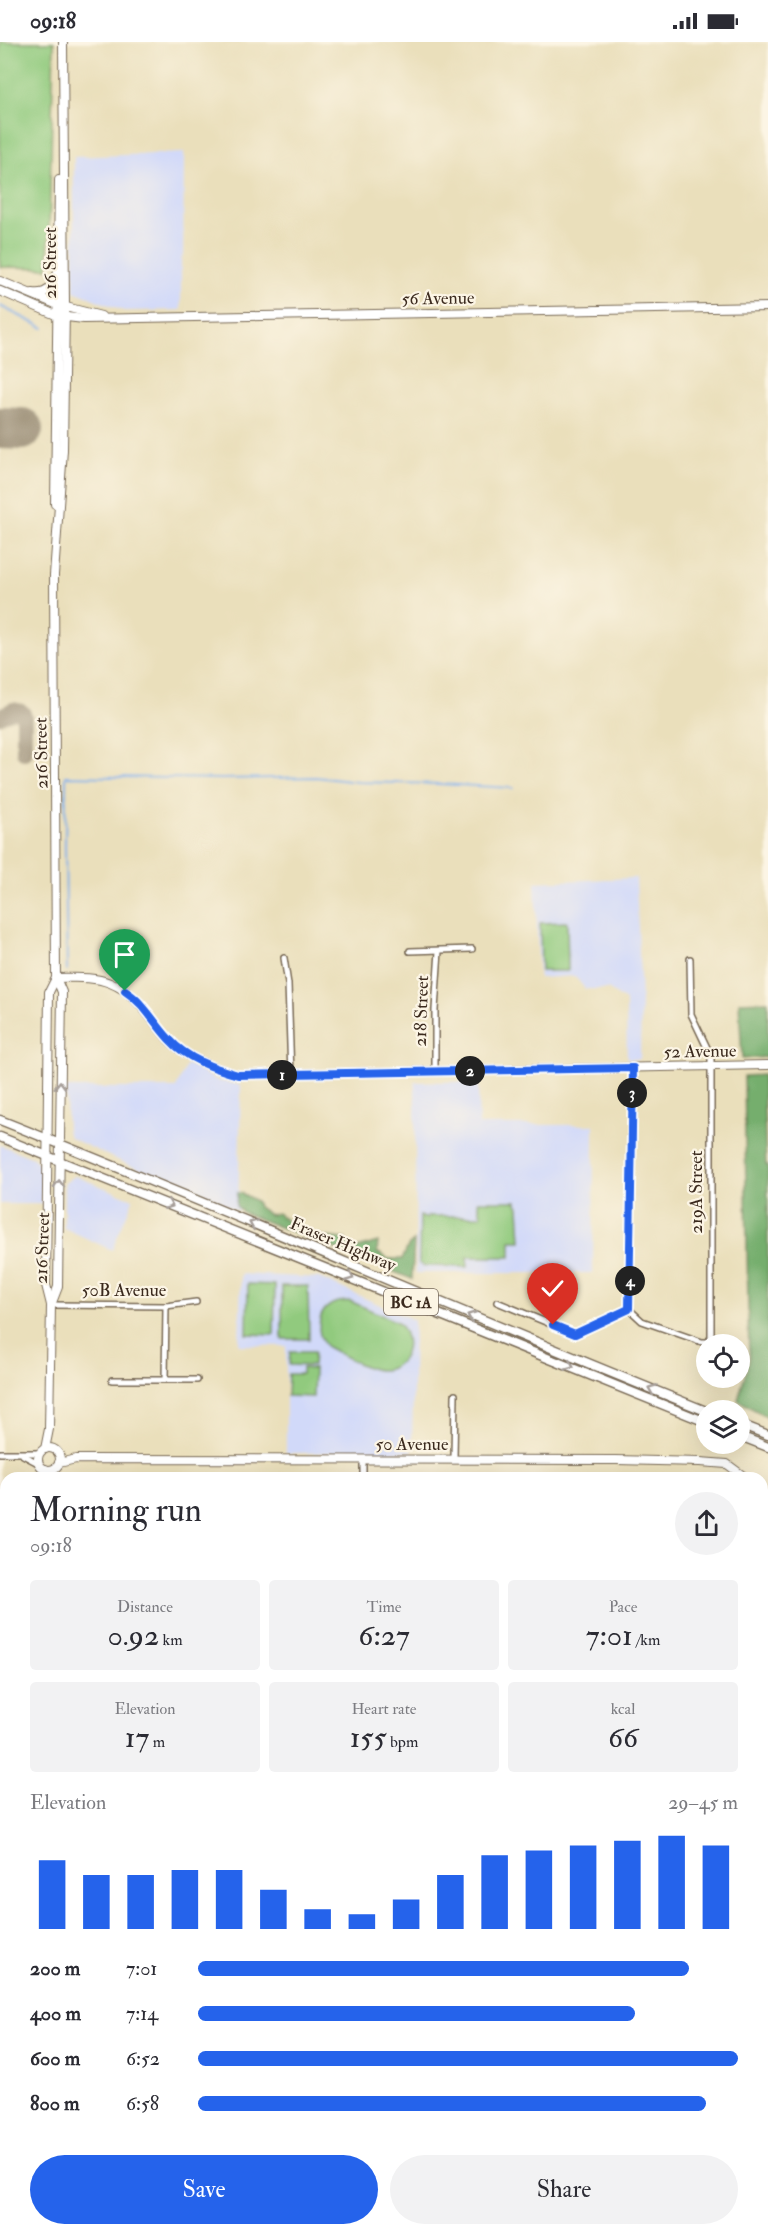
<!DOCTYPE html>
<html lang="en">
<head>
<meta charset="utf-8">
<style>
	:root { --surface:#fff; --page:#f2f2f3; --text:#2b2b33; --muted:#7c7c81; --accent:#2563eb }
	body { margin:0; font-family:"IM FELL Double Pica",serif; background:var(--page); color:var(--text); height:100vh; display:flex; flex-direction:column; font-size:22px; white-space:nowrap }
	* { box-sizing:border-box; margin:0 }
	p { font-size:20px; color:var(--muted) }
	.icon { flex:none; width:33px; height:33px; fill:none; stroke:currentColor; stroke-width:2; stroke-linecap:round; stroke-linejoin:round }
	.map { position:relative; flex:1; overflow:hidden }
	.panel { position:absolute; left:0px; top:1430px; width:768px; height:764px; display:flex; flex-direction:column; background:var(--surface); border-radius:18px 18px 0 0; box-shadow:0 6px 24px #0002 }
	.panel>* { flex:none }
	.fabs { position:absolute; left:696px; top:1292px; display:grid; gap:12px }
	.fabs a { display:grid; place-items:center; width:54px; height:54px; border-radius:50%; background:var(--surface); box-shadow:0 6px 24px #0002; font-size:30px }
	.pin { position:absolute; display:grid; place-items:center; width:51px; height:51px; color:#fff; margin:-62px -26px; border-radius:50% 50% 50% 0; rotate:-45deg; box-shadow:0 0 6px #0007 }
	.pin .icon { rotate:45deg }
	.km { position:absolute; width:30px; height:30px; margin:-15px; border-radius:50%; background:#222; color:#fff; font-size:16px; line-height:30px; text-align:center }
	.round { display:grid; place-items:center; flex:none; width:63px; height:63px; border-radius:32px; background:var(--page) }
	.headline { display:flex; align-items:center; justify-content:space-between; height:102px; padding:0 30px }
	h1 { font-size:33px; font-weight:600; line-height:45px }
	.stats { display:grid; grid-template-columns:repeat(3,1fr); gap:9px; height:102px; padding:6px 30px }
	.stats div { display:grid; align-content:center; border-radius:6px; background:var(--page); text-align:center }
	.stats b { font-size:30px; font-weight:600 }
	.stats small { font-size:16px; font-weight:400 }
	.stats p { font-size:16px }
	.chart { height:168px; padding:12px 30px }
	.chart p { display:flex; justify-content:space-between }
	.chart svg { width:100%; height:108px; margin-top:6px; stroke:var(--accent); stroke-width:6 }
	.primary-button { display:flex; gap:12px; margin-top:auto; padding:12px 30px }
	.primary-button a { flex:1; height:69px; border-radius:36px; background:var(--accent); color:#fff; font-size:24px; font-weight:600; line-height:69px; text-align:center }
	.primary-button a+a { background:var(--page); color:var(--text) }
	ul { padding:0 30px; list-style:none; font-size:20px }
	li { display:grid; grid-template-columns:96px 72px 1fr; align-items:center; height:45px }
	li i { height:15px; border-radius:8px; background:var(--accent) }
	.status { display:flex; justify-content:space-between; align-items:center; height:42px; padding:0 30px; background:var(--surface); direction:ltr }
	.status svg { height:16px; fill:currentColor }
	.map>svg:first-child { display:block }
</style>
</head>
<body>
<div class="status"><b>09:18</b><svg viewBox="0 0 49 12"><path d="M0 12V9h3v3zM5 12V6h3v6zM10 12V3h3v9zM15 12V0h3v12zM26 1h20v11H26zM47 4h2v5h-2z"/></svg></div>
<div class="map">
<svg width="768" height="2192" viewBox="0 0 768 2192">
	<rect width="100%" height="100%" fill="#fcf5e5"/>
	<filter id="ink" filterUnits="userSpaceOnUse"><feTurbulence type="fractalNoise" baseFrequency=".0167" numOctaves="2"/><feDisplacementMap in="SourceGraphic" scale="12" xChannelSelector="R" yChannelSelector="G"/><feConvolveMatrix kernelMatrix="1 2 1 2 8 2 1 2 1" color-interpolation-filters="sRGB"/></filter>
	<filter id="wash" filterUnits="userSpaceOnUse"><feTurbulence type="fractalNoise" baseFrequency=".008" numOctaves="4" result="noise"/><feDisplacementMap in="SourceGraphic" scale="24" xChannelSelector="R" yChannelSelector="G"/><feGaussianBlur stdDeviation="1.35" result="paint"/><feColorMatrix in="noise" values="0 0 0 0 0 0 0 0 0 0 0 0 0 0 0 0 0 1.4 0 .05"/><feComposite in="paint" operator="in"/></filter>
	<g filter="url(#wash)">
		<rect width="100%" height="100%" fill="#eadfbb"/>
		<!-- built -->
		<g fill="#d1d9f9">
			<path d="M184 111 183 213 181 218V268L124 269 74 249V115Z"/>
			<path d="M636 836 641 958 640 1017H627L626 959 608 947H585L575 934 539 936 535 840Z"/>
			<path d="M187 1022 218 1039 241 1043 238 1169 111 1115 69 1095 67 1088 66 1046H176Z"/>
			<path d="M415 1040H478L479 1083H594L593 1231H416Z"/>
			<path d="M0 1103 33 1116 39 1122 43 1127 42 1162H0Z"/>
			<path d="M75 1134 133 1157 112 1208 64 1186V1145L65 1141Z"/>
			<path d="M241 1232 319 1236 414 1278 412 1410 286 1411V1304L239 1303Z"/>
		</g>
		<!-- green -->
		<g fill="#91ca7e" stroke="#667a4e" stroke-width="1.5">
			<path d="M0 0H54L48 226 0 225Z"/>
			<path d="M567 880 568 929H541L540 881Z"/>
			<path d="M478 1159H516L519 1165 521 1199H511V1215H467L468 1225 424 1224 419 1221 420 1174 427 1177 428 1174H481Z"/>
			<path d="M248 1242 275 1243 274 1293 247 1292Z"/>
			<path d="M282 1244H308L309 1297H282Z"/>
			<path d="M350 1259 397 1280C415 1297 407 1328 380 1328 366 1328 341 1312 327 1305 315 1293 316 1268 335 1261 339 1259 345 1260 350 1259Z"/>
			<path d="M290 1310H314L313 1324 289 1323Z"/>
			<path d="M302 1326 314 1327 313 1355 287 1354 288 1332H302Z"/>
		</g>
		<!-- forest -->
		<g fill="#74ae6d" stroke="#586c46" stroke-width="1.5">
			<path d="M768 959V1015L742 1017 739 960Z"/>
			<path d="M763 1033 766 1123 768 1124V1376L738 1358 749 1319 744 1034Z"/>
			<path d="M237 1151H241L256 1159 258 1165 270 1173 277 1171C296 1189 320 1196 345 1197L351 1208 378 1200 377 1210 388 1217H402L409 1203 414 1199 412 1237 244 1171 236 1164Z"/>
		</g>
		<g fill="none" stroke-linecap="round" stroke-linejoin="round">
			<!-- stream -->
			<g stroke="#7eafea" stroke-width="2">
				<path d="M0 264 44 286"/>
				<path d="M67 928 65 804 66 734 222 737 316 735 358 740 440 742 513 746"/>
			</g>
			<!-- taxiway -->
			<path stroke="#92846c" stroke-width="16" d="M0 674 13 668 22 670 24 674V710"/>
			<!-- runway -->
			<path stroke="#92846c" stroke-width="42" d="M0 386 22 387"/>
		</g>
	</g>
	<g filter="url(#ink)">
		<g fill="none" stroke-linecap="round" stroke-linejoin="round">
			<!-- street casing -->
			<g stroke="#786955" stroke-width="8">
				<g id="street">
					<path d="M410 909 472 907"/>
					<path d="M284 916 288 942 291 1033"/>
					<path d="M435 1030V968L439 909"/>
					<path d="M497 1260 575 1292 629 1267"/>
					<path d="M51 1263 166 1264 196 1260"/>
					<path d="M629 1267 642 1279 702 1300H708L711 1295V1014L691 972 690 917"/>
					<path d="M629 1267 633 1026"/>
					<path d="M112 1338H197"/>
					<path d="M165 1338 166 1264"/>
					<path d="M0 1411H40"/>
					<path d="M23 1413 40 1422"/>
					<path d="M454 1417 455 1353"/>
					<path d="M363 1436V1417"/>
					<path d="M0 1501H6"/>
					<path d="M0 1765 6 1770"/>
					<path d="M0 1919H6"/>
					<path d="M762 2070 768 2059"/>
					<path d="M210 2187V2192"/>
					<path d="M308 2187V2192"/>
					<path d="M408 2187V2192"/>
					<path d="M744 2192 745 2187"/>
				</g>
			</g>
			<!-- secondary casing -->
			<g stroke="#786955" stroke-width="10">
				<g id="secondary">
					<path d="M0 239 58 263 101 274"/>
					<path d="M0 249 58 274 84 277 768 265"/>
					<path d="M33 251C46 253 53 246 56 234"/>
					<path d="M55 462 59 138"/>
					<path d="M56 936C74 936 93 934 110 941 138 952 150 977 169 998 188 1017 213 1026 238 1033L768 1023"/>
					<path d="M51 1263 58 1245 62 950 56 936 54 533 63 408 65 265 63 0"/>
					<circle cx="49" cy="1417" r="11"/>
					<path d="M45 1407 49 1387 51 1263 46 1243 49 950 56 936"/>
					<path d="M59 1421 76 1417 616 1418 700 1420 727 1422 746 1436"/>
					<path d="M45 1427 47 1436"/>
					<path d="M762 1599H768"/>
					<path d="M0 1795H6"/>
					<path d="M762 1798H768"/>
					<path d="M762 2038 768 2044"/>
					<path d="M46 2187 47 2192"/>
				</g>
			</g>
			<!-- primary casing -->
			<g stroke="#786955" stroke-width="11">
				<g id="primary">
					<path d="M0 1078C237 1172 470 1275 706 1369"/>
					<path d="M0 1095 706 1380"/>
					<path d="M740 1382 768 1393"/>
					<path d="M740 1394 768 1405"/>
				</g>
			</g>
			<!-- street -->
			<use href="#street" stroke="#fff" stroke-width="5"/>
			<!-- secondary -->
			<use href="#secondary" stroke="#fff" stroke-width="8"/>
			<!-- primary -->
			<use href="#primary" stroke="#fff" stroke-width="8"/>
		</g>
		<!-- one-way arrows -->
		<defs><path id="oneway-chevron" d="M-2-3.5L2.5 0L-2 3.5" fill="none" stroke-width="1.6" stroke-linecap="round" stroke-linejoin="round" transform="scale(1.5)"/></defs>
		<g stroke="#a79f9a">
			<use href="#oneway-chevron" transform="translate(60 1043) rotate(-89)"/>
			<use href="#oneway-chevron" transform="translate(59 1142) rotate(-89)"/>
			<use href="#oneway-chevron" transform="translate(169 1163) rotate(22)"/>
			<use href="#oneway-chevron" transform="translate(253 1182) rotate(-157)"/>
			<use href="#oneway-chevron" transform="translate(350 1235) rotate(22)"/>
			<use href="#oneway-chevron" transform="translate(471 1274) rotate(-158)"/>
			<use href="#oneway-chevron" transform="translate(570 1324) rotate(22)"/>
			<use href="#oneway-chevron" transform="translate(652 1347) rotate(-158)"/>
		</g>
	</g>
	<g fill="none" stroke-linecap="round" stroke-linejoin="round" filter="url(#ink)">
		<!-- route casing -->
		<g stroke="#fff" stroke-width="12">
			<path id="route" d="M125 949C144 961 154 981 169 997 187 1017 213 1026 238 1033L633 1026 629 1267 575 1292 553 1283"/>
		</g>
		<!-- route -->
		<use href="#route" stroke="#2563eb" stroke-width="8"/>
	</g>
	<g text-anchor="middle" stroke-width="4.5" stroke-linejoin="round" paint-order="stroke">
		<!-- shield labels -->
		<rect fill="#fcf5e5" stroke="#75675a" stroke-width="1.5" x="384" y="1247" width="54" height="26" rx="4.5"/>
		<g font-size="16" font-weight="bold" fill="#3b2a1e">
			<text x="411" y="1266">BC 1A</text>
		</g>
		<!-- street labels -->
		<g font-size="18" fill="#3b2a1e" stroke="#fcf5e5">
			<text transform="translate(50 221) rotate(-90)" y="6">216 Street</text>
			<text transform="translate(438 256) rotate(-1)" y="6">56 Avenue</text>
			<text transform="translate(41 711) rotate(-91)" y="6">216 Street</text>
			<text transform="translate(421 969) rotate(-88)" y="6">218 Street</text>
			<text transform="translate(700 1009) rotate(-1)" y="6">52 Avenue</text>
			<text transform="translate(696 1150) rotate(-90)" y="6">219A Street</text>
			<text transform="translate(343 1202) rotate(23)" y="6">Fraser Highway</text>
			<text transform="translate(42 1206) rotate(-88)" y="6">216 Street</text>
			<text x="124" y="1254">50B Avenue</text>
			<text x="412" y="1408">50 Avenue</text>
		</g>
	</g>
</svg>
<div class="fabs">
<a><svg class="icon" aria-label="locate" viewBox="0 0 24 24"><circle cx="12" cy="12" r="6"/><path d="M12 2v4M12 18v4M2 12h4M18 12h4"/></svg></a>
<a><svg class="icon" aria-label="layers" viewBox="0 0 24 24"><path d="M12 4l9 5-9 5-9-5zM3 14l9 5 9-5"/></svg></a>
</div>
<div class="pin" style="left:125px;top:949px;background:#1e9e55"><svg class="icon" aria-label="arrive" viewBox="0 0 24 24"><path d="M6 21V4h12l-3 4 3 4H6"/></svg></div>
<div class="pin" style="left:553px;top:1283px;background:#d93025"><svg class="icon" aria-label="check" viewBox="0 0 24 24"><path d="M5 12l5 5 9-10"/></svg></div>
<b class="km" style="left:282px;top:1033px">1</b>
<b class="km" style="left:470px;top:1029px">2</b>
<b class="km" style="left:632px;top:1051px">3</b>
<b class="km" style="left:630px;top:1239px">4</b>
<section class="panel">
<div class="headline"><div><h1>Morning run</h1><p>09:18</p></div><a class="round"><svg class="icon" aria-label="share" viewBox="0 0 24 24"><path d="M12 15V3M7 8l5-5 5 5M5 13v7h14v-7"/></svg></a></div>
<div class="stats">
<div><p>Distance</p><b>0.92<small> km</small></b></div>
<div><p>Time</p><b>6:27</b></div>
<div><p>Pace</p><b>7:01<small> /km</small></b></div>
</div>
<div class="stats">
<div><p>Elevation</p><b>17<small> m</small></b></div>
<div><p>Heart rate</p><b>155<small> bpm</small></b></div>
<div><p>kcal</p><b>66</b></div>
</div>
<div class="chart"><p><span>Elevation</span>29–45 m</p>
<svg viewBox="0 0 160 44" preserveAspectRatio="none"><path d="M5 44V16M15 44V22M25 44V22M35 44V20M45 44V20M55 44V28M65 44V36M75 44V38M85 44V32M95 44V22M105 44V14M115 44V12M125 44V10M135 44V8M145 44V6M155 44V10"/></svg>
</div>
<ul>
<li><b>200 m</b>7:01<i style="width:91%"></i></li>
<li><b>400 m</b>7:14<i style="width:81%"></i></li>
<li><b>600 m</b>6:52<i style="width:100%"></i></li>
<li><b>800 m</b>6:58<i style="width:94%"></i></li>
</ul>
<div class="primary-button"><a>Save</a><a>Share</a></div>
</section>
</div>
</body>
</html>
